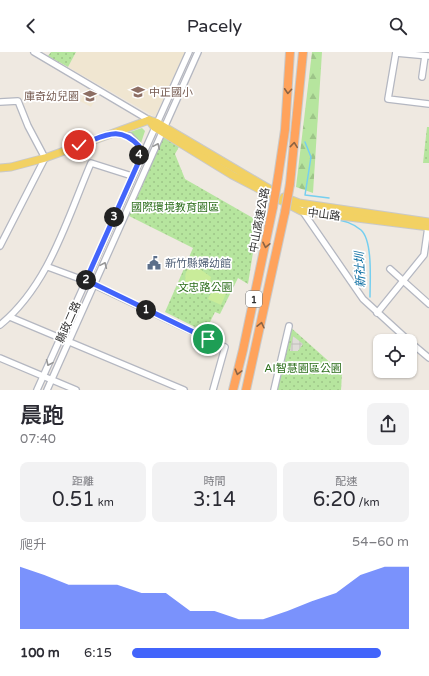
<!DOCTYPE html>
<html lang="zh-TW">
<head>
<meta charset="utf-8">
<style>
	:root { --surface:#fff; --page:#f2f2f3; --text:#2b2b33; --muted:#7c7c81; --accent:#4264fb }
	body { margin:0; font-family:"Varela Round","Noto Sans TC",sans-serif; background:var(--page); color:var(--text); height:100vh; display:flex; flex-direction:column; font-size:15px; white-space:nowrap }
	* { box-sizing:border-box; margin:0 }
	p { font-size:13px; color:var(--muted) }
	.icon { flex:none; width:22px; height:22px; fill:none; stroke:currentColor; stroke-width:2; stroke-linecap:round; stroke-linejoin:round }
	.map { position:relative; height:338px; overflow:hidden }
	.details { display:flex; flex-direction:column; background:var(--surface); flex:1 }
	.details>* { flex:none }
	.fabs { position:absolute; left:373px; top:282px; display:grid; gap:8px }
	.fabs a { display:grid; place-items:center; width:44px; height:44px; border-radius:8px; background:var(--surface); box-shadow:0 1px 3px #0004; font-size:20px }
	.pin { position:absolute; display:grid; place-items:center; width:34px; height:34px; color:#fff; margin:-17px; border:2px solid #fff; border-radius:50%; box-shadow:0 1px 4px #0007 }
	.km { position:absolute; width:20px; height:20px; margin:-10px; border-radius:50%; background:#222; color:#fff; font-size:11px; line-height:20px; text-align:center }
	.round { display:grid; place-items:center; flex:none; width:42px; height:42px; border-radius:8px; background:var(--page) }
	.headline { display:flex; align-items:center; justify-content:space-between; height:68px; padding:0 20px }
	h1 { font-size:22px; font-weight:600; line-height:30px }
	.figures { display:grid; grid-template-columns:repeat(3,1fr); gap:6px; height:68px; padding:4px 20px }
	.figures div { display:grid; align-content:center; border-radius:8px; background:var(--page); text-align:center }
	.figures b { font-size:20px; font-weight:600 }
	.figures small { font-size:11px; font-weight:400 }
	.figures p { font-size:11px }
	.chart { height:112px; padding:8px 20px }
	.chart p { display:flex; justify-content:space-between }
	.chart svg { width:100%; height:72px; margin-top:4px; fill:var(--accent); opacity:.7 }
	ul { padding:0 20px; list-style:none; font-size:13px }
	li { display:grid; grid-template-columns:64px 48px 1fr; align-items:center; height:30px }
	li i { height:10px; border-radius:5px; background:var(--accent) }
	header { display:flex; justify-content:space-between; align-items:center; height:52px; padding:0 20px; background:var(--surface); font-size:18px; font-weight:600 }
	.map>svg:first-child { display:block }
</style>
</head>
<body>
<header><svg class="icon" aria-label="back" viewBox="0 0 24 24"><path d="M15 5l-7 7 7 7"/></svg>Pacely<svg class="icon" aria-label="search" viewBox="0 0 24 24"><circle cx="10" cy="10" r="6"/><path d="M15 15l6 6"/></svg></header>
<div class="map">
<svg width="429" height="338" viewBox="0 0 429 338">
	<defs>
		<pattern id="grass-tufts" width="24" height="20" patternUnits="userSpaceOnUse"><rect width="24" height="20" fill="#b6e59e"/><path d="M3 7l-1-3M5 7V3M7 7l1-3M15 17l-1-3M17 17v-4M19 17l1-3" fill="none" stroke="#9dc588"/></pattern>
		<pattern id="forest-firs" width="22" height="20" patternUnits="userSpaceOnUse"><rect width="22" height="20" fill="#b6e59e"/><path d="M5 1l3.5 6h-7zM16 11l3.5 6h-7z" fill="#9dc588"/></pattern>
		<pattern id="park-dots" width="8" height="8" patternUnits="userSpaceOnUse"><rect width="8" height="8" fill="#b6e59e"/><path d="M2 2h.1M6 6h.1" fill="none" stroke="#9dc588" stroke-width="1.8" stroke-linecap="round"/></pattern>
		<pattern id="plaza-grid" width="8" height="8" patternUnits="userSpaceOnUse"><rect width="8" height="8" fill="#dfdcd8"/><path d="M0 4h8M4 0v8" fill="none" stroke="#c0bdba"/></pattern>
	</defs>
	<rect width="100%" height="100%" fill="#efe9e1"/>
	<!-- education -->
	<g fill="#f0e6d1">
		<path d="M76 0H185L155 65 68 15Z"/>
		<path d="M89 34 100 40 91 55 80 49Z"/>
	</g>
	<!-- grass -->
	<path fill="url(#grass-tufts)" d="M142 76 145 79 141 91 130 80Z"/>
	<!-- forest -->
	<path fill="url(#forest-firs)" d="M312 0H322L313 141 296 135Z"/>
	<!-- park -->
	<g fill="url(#park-dots)">
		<path d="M51 0H76L68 15 48 4Z"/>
		<path d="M427 75H429V111H423Z"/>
		<path d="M164 84 180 93 175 102 185 127 258 169 248 232 238 226 220 262 215 260 205 280 165 260 193 196 129 164Z"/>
		<path d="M289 274 342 321 341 338H274Z"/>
	</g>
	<!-- pitch -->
	<g fill="#c9ec9a">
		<path d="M196 214 211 225 210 233 205 239H191L186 233C184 224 185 214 196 214Z"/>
		<path d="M217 229 229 235 221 253 208 247Z"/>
	</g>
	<!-- plaza -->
	<path fill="url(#plaza-grid)" d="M293 284 303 292 298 299H290Z"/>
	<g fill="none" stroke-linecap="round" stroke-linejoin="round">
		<!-- stream -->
		<g stroke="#75cff0" stroke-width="1.5">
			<path d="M305 90 311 105 305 143 329 146"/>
			<path d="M335 167C344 169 353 171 361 178 373 189 370 229 370 245"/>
		</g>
		<!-- minor casing -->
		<g stroke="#b4b7c1" stroke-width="8">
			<g id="minor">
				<path d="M34 0 149 68"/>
				<path d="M396 0 388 47 429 52"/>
				<path d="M396 1 429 4"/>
				<path d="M422 25 425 4"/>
				<path d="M0 50 18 49 28 74 45 106 0 194"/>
				<path d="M114 81 130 84 139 94V106"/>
				<path d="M301 157 363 247 409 289"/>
				<path d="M48 215 86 229 225 295 213 338"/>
				<path d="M390 217 429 252"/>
				<path d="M377 261 424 203 428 175"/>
				<path d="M10 265 184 338"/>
				<path d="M0 273C49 233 67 167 91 111L132 124"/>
				<path d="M410 290 429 306"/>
				<path d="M0 306 76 338"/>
				<path d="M37 338 189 0"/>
				<path d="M47 338 198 0"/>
				<path d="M274 338 289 274"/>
			</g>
		</g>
		<!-- major casing -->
		<g stroke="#c9c9c9" stroke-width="9">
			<g id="major">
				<path d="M149 68 154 75 188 96 232 123 301 159 429 175"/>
				<path d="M149 68 156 70 273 139"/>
				<path d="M0 116 11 115 45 106 149 68"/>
				<path d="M284 145 299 151 429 170"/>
			</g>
		</g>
		<!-- highway casing -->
		<g stroke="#c9c9c9" stroke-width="10">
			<g id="highway">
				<path d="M278 125 285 78 290 0"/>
				<path d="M290 132 303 0"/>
				<path d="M233 338 243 298 273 155"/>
				<path d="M246 338 285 160"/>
			</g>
		</g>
		<!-- minor -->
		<use href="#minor" stroke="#fff" stroke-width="5.5"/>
		<!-- major -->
		<use href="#major" stroke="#f2d163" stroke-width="7"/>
		<!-- highway -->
		<use href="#highway" stroke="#ffa35c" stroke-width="8"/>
		<!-- highway-bridge casing -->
		<g stroke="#c9c9c9" stroke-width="10" stroke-linecap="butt">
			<g id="highway-bridge">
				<path d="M273 155 278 125"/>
				<path d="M285 160 290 132"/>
			</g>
		</g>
		<!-- highway-bridge -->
		<use href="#highway-bridge" stroke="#ffa35c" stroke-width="8"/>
	</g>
	<!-- one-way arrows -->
	<defs><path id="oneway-chevron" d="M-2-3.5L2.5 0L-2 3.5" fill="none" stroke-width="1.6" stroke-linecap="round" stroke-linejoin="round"/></defs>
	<g stroke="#8c6343">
		<use href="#oneway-chevron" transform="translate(288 39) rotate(94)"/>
		<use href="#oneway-chevron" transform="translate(294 93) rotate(-84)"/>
		<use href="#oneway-chevron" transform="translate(266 193) rotate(102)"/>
		<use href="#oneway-chevron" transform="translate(261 273) rotate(-77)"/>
		<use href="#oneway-chevron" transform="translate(238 320) rotate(105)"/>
	</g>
	<g stroke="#969696">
		<use href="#oneway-chevron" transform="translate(157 94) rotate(-66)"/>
		<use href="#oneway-chevron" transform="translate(104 213) rotate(-66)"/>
		<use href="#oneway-chevron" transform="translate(49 311) rotate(114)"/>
	</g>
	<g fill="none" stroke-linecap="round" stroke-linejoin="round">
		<!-- route casing -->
		<g stroke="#fff" stroke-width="8">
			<path id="route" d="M79 93C104 85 118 72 139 94V109L86 228 208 287"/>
		</g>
		<!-- route -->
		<use href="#route" stroke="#4264fb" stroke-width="5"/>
	</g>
	<!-- icons -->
	<defs>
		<g id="school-bare" transform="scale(1.08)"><path d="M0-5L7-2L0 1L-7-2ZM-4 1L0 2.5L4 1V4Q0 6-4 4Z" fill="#8d6e63" stroke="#fff" stroke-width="2.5" paint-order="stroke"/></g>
		<g id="civic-bare" transform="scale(1.08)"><path d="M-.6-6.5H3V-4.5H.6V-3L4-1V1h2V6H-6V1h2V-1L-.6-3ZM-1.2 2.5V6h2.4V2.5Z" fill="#5c6f8a" stroke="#fff" stroke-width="2.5" paint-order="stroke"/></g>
	</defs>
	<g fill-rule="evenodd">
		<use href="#school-bare" x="138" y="40"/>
		<use href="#school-bare" x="90" y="44"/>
		<use href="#civic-bare" x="154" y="211"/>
	</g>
	<g text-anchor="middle" stroke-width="3.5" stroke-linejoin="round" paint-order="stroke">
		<!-- shield labels -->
		<rect fill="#fff" stroke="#6d6d6d" stroke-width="1" x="246" y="239" width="16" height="16" rx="3"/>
		<g font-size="10" font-weight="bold" fill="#2e2e2e">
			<text x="254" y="251">1</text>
		</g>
		<!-- education labels -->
		<g font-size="11" fill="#785e54" stroke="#fff" text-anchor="start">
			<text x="149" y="44">中正國小</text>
			<text x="79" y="48" text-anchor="end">庫奇幼兒園</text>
		</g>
		<!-- park labels -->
		<g font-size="11" fill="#2c6e1b" stroke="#fff">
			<text x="175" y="159">國際環境教育園區</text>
			<text x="205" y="239">文忠路公園</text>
			<text x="303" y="320">AI智慧園區公園</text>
		</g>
		<!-- street labels -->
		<g font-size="11" fill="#2e2e2e" stroke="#fff">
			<text transform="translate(324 162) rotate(7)" y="4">中山路</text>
			<text transform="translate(259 168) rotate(-79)" y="4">中山高速公路</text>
			<text transform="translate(68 270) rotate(-66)" y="4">縣政二路</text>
		</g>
		<!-- service labels -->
		<g font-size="11" fill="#4e5e75" stroke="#fff" text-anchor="start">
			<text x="165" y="215">新竹縣婦幼館</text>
		</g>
		<!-- water labels -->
		<g font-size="12" font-style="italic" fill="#0d6fa3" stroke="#fff">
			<text transform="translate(360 218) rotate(-92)" y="4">新社圳</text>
		</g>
	</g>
</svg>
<div class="fabs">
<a><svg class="icon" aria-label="locate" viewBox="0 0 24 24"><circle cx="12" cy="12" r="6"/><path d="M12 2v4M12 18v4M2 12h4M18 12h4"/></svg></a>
</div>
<div class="pin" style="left:208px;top:287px;background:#1e9e55"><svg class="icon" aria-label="arrive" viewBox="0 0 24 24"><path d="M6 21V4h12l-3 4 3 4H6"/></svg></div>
<div class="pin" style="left:79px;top:93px;background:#d93025"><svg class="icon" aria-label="check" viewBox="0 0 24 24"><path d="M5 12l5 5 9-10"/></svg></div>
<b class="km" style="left:146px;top:258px">1</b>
<b class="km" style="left:86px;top:228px">2</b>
<b class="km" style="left:114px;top:165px">3</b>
<b class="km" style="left:139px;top:103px">4</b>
</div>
<section class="details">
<div class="headline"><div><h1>晨跑</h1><p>07:40</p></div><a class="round"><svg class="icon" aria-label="share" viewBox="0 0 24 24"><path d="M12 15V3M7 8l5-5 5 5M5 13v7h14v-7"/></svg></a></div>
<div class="figures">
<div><p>距離</p><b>0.51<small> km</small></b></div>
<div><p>時間</p><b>3:14</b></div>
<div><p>配速</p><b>6:20<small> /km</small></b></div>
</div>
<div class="chart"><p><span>爬升</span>54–60 m</p>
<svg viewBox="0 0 160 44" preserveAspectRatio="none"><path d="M0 44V6L10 11L20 17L30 17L40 17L50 22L60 22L70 33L80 33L90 38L100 38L110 33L120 27L130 22L140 11L150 6L160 6V44z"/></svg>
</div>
<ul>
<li><b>100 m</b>6:15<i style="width:90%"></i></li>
</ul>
</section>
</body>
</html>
